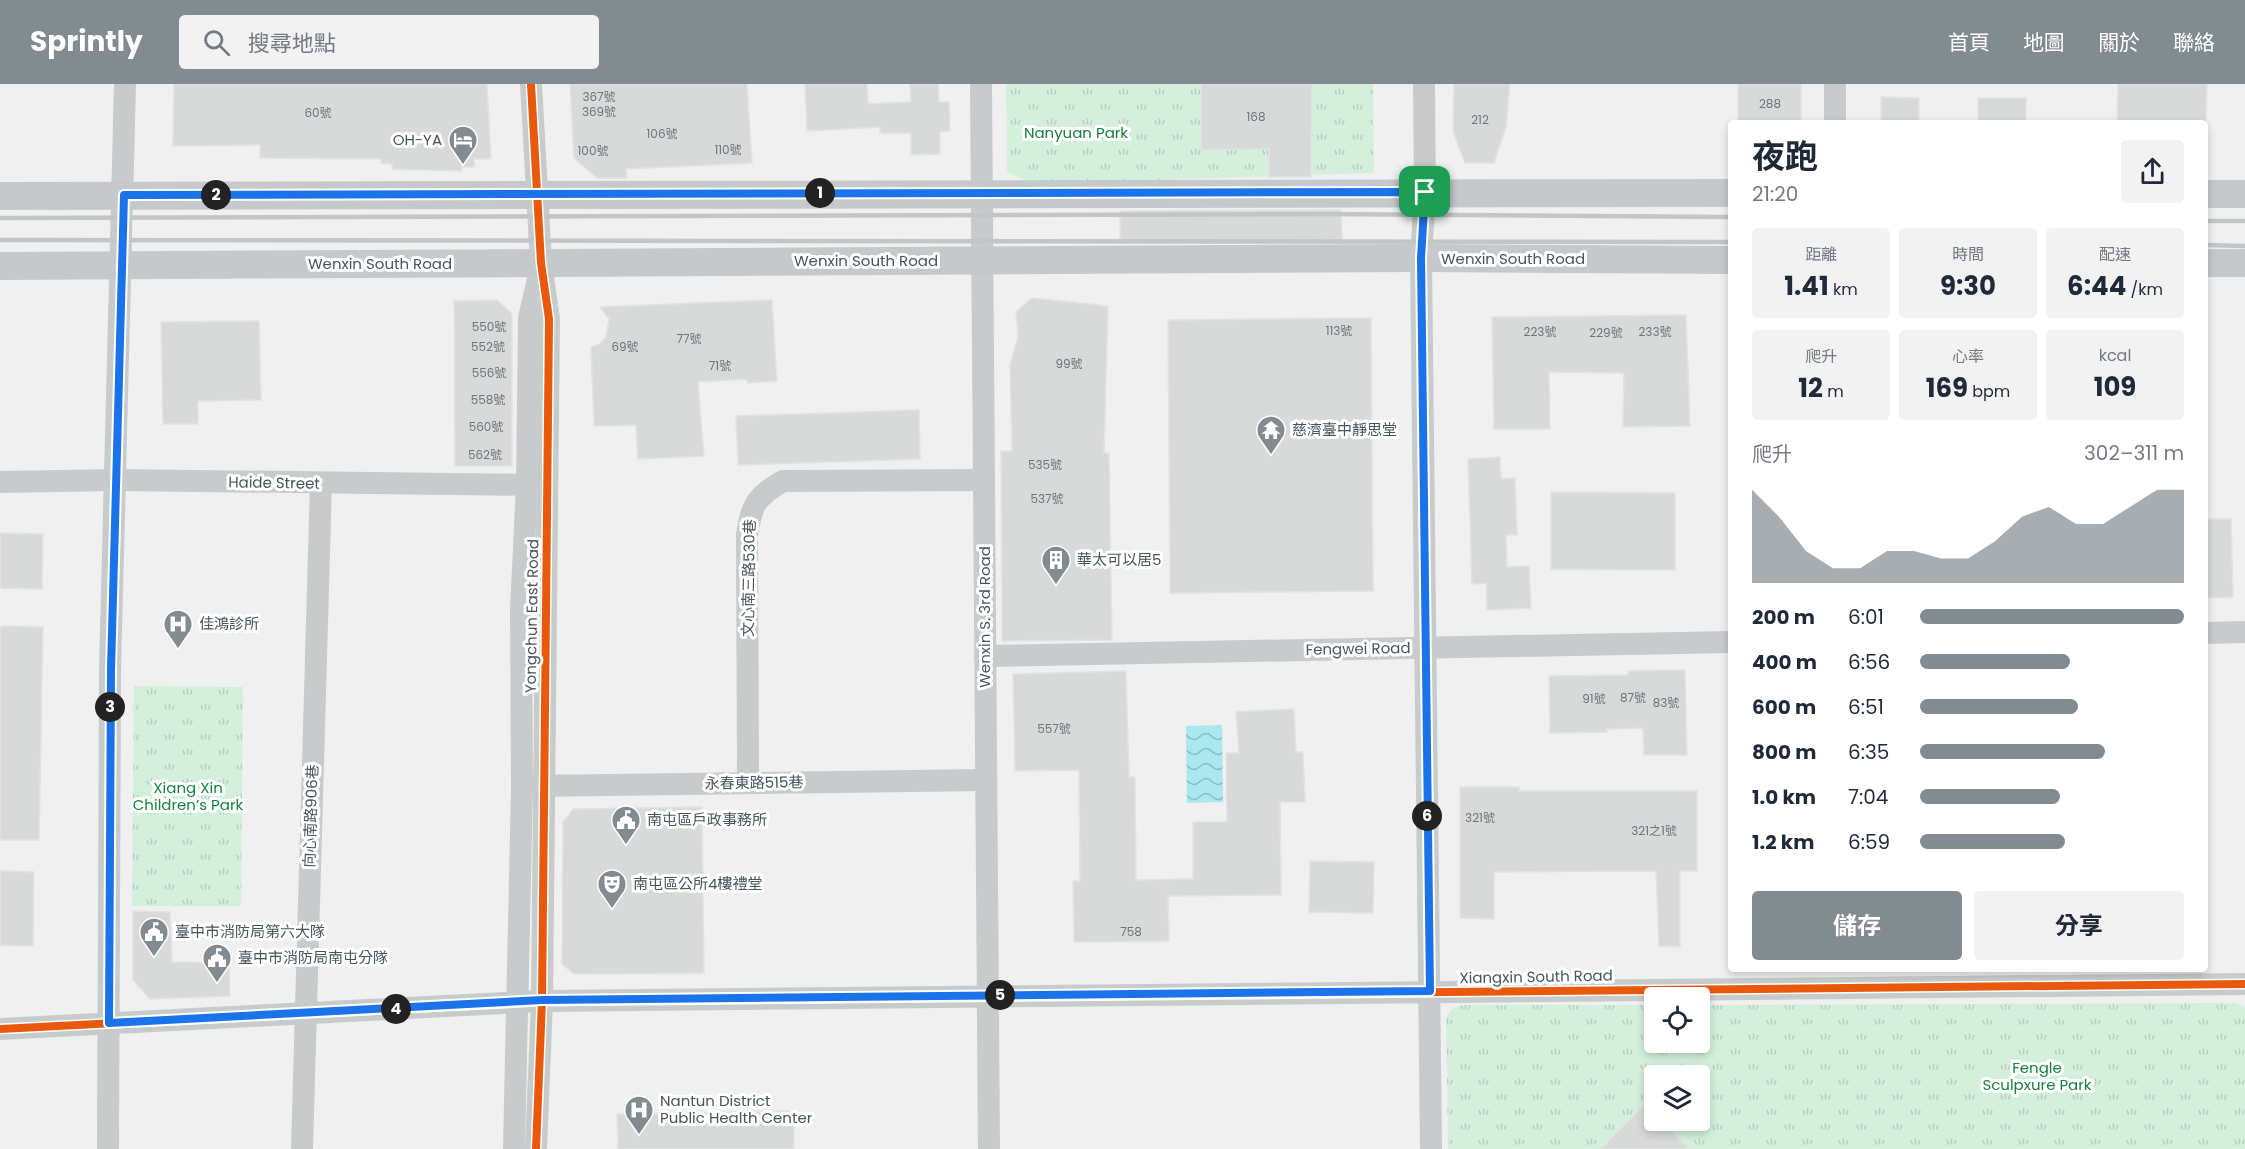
<!DOCTYPE html>
<html lang="zh-TW">
<head>
<meta charset="utf-8">
<style>
	:root { --surface:#fff; --page:#f2f2f3; --text:#1f2937; --muted:#747a83; --accent:#828b90 }
	body { margin:0; font-family:Poppins,"Noto Sans TC",sans-serif; background:var(--page); color:var(--text); height:100vh; display:flex; flex-direction:column; font-size:22px; white-space:nowrap }
	* { box-sizing:border-box; margin:0 }
	p { font-size:20px; color:var(--muted) }
	.icon { flex:none; width:33px; height:33px; fill:none; stroke:currentColor; stroke-width:2; stroke-linecap:round; stroke-linejoin:round }
	.map { position:relative; flex:1; overflow:hidden }
	.panel { position:absolute; left:1728px; top:36px; width:480px; height:852px; display:flex; flex-direction:column; background:var(--surface); border-radius:6px; box-shadow:0 3px 9px #0003 }
	.panel>* { flex:none }
	.controls { position:absolute; left:1644px; top:903px; display:grid; gap:12px }
	.controls a { display:grid; place-items:center; width:66px; height:66px; border-radius:6px; background:var(--surface); box-shadow:0 3px 9px #0003; font-size:30px }
	.pin { position:absolute; display:grid; place-items:center; width:51px; height:51px; color:#fff; margin:-26px; border-radius:12px; box-shadow:0 3px 9px #0006 }
	.km { position:absolute; width:30px; height:30px; margin:-15px; border-radius:50%; background:#222; color:#fff; font-size:16px; line-height:30px; text-align:center }
	.round { display:grid; place-items:center; flex:none; width:63px; height:63px; border-radius:6px; background:var(--page) }
	.head { display:flex; align-items:center; justify-content:space-between; height:102px; padding:0 24px }
	h1 { font-size:33px; font-weight:700; line-height:45px }
	.figures { display:grid; grid-template-columns:repeat(3,1fr); gap:9px; height:102px; padding:6px 24px }
	.figures div { display:grid; align-content:center; border-radius:6px; background:var(--page); text-align:center }
	.figures b { font-size:26px; font-weight:700 }
	.figures small { font-size:16px; font-weight:400 }
	.figures p { font-size:16px }
	.chart { height:168px; padding:12px 24px }
	.chart p { display:flex; justify-content:space-between }
	.chart svg { width:100%; height:108px; margin-top:6px; fill:var(--accent); opacity:.7 }
	.button { display:flex; gap:12px; margin-top:auto; padding:12px 24px }
	.button a { flex:1; height:69px; border-radius:6px; background:var(--accent); color:#fff; font-size:24px; font-weight:700; line-height:69px; text-align:center }
	.button a+a { background:var(--page); color:var(--text) }
	ul { padding:0 24px; list-style:none; font-size:20px }
	li { display:grid; grid-template-columns:96px 72px 1fr; align-items:center; height:45px }
	li i { height:15px; border-radius:8px; background:var(--accent) }
	header { display:flex; align-items:center; gap:36px; box-sizing:border-box; height:84px; padding:0 30px; background:var(--accent); color:#fff }
	header strong { font-size:28px }
	nav { display:flex; gap:33px; margin-inline-start:auto; font-size:21px }
	.search { width:420px; height:54px; background:var(--page); display:flex; align-items:center; gap:15px; box-sizing:border-box; padding:0 21px; border-radius:6px; color:var(--muted); font-size:22px }
	.map>svg:first-child { display:block }
</style>
</head>
<body>
<header>
<strong>Sprintly</strong>
<div class="search"><svg class="icon" aria-label="search" viewBox="0 0 24 24"><circle cx="10" cy="10" r="6"/><path d="M15 15l6 6"/></svg>搜尋地點</div>
<nav><a>首頁</a><a>地圖</a><a>關於</a><a>聯絡</a></nav>
</header>
<div class="map">
<svg width="2245" height="1065" viewBox="0 0 2245 1065">
	<defs>
		<pattern id="park-tufts" width="24" height="20" patternUnits="userSpaceOnUse" patternTransform="scale(1.5)"><rect width="24" height="20" fill="#d4f0dc"/><path d="M3 7l-1-3M5 7V3M7 7l1-3M15 17l-1-3M17 17v-4M19 17l1-3" fill="none" stroke="#b7d0bf"/></pattern>
		<pattern id="water-waves" width="16" height="10" patternUnits="userSpaceOnUse" patternTransform="scale(1.5)"><rect width="16" height="10" fill="#a9e8ee"/><path d="M0 5q4-4 8 0t8 0" fill="none" stroke="#8bbfc4"/></pattern>
	</defs>
	<rect width="100%" height="100%" fill="#f1f0f0"/>
	<!-- park -->
	<g fill="url(#park-tufts)" fill-rule="evenodd">
		<path d="M1006 0H1373L1374 89 1032 100 1007 88Z"/>
		<path d="M134 602 243 603 241 822H132Z"/>
		<path d="M2237 919 2245 924V1065H1448L1446 933 1453 924 1463 921H1654V958H1700V921ZM1654 992H1700V1036H1654Z"/>
	</g>
	<!-- water -->
	<path fill="url(#water-waves)" d="M1222 641 1223 718 1187 719 1186 642Z"/>
	<!-- building -->
	<g fill="#d8d9d9" stroke="#e2e2e3" stroke-width="1.5">
		<path d="M174 0H487L491 75H474L475 83H462L461 87 392 85V80L381 79V75L260 74V61L173 62Z"/>
		<path d="M570 0H747L752 79 626 85 627 94H597L574 74Z"/>
		<path d="M805 0H867L868 20 911 18 910 0H938L939 18H949L950 47 940 48V70L911 71V49H880V43L807 47Z"/>
		<path d="M1201 0H1312L1311 93H1269V65L1201 66Z"/>
		<path d="M1454 0H1510L1506 43 1494 79H1465L1453 47Z"/>
		<rect x="1738" y="0" width="63" height="39"/>
		<path d="M2118 0H2207L2206 39H2117Z"/>
		<path d="M1881 13 1919 14V39H1881Z"/>
		<rect x="1978" y="14" width="48" height="25"/>
		<path d="M1341 126 1342 158 1120 159V127Z"/>
		<path d="M1032 214 1108 222 1104 369H1109L1112 556 1002 557 1001 367H1012L1010 282 1018 252 1016 228Z"/>
		<path d="M497 216 512 230V382H455L454 217Z"/>
		<path d="M772 216 777 297 748 299 747 295 698 298 704 372 638 375 636 341 594 342 591 263 600 260 606 253 609 235 600 223Z"/>
		<path d="M1686 231 1690 342 1623 343 1624 289 1549 288 1550 345H1494L1492 233Z"/>
		<path d="M1371 234 1373 507 1170 509 1168 236Z"/>
		<path d="M259 237 261 316 198 317V340H163L161 238Z"/>
		<path d="M919 326 920 375 738 381 736 332Z"/>
		<path d="M1500 373 1501 395 1515 394 1517 451H1506L1507 483 1529 482 1531 524 1487 526 1486 499 1472 500 1468 375Z"/>
		<path d="M1551 408 1675 409V486L1551 485Z"/>
		<path d="M2205 435H2231L2233 513 2205 514Z"/>
		<path d="M0 449 43 450 42 505 0 504Z"/>
		<path d="M0 542 43 543 39 756H0Z"/>
		<path d="M1685 586 1687 671H1644L1643 644 1607 645V648L1550 649 1549 592 1628 591V587Z"/>
		<path d="M1126 587 1129 693H1135L1136 796 1193 795V738H1227L1226 669H1239L1236 628 1294 625 1296 668H1303L1305 718H1280L1281 811 1168 812 1169 857 1074 858 1073 797H1080L1079 686 1015 687 1013 590Z"/>
		<path d="M1460 703H1519V707H1697V787H1680V863L1659 862 1656 787 1494 788V835L1460 834Z"/>
		<path d="M702 723 704 889 574 890 562 880 563 738 573 725Z"/>
		<path d="M1310 777 1374 778 1373 829 1309 828Z"/>
		<path d="M0 787 34 788 33 862 0 861Z"/>
		<path d="M133 827 170 828 172 878 229 879 230 912 150 915 133 896Z"/>
		<path d="M1644 1021 1654 1031V1036H1660L1689 1065H1601Z"/>
		<path d="M794 1027V1065H618L617 1030Z"/>
	</g>
	<g fill="none" stroke-linecap="round" stroke-linejoin="round">
		<!-- minor -->
		<g stroke="#c7cbcc" stroke-width="22">
			<path d="M531 0 541 179 549 235 542 917 536 1065"/>
			<path d="M981 0 989 1065"/>
			<path d="M1424 0 1425 108 1421 174 1431 1065"/>
			<path d="M1835 0V39"/>
			<path d="M0 398 116 396 541 401"/>
			<path d="M2205 549 2245 548"/>
			<path d="M985 572 1731 558"/>
			<path d="M748 699 747 451C752 419 756 413 783 397L984 396"/>
			<path d="M529 702 986 696"/>
			<path d="M0 945 542 917 2245 900"/>
			<path d="M108 1065 110 586 125 0"/>
			<path d="M302 1065 321 399"/>
			<path d="M514 1065 522 703 521 526 527 401 529 234 538 195"/>
		</g>
		<!-- major -->
		<g stroke="#c5c9cb" stroke-width="28">
			<path d="M2205 110H2245"/>
			<path d="M0 112 1731 109"/>
			<path d="M2205 179H2245"/>
			<path d="M0 182 1421 174 1731 176"/>
		</g>
		<!-- rail -->
		<g stroke="#c3c6c6" stroke-width="4.5">
			<path d="M0 134 1323 130 1731 133"/>
			<path d="M2205 137H2245"/>
			<path d="M0 156 1731 158"/>
			<path d="M2205 161 2245 162"/>
		</g>
		<!-- cycleway casing -->
		<g stroke="#fff" stroke-width="11">
			<g id="cycleway">
				<path d="M531 0 541 179 549 235 542 917 536 1065"/>
				<path d="M0 945 542 917 2245 900"/>
			</g>
		</g>
		<!-- cycleway -->
		<use href="#cycleway" stroke="#e8590c" stroke-width="8"/>
	</g>
	<g fill="none" stroke-linecap="round" stroke-linejoin="round">
		<!-- route casing -->
		<g stroke="#fff" stroke-width="12">
			<path id="route" d="M1425 108 1421 174 1430 907 542 916 109 939 111 586 124 111Z"/>
		</g>
		<!-- route -->
		<use href="#route" stroke="#1a73e8" stroke-width="8"/>
	</g>
	<!-- icons -->
	<defs>
		<g id="hotel-pin" transform="scale(1.5)"><path d="M0 17L-7.5 6A9.5 9.5 0 1 1 7.5 6Z" fill="#828b90" stroke="#fff"/><path d="M-6-4.5h1.5V1H6V5H4.5V3h-9V5H-6ZM-4 0a1.8 1.8 0 1 1 3.6 0ZM.5 0V-2.5h3Q6-2.5 6 0Z" fill="#fff"/></g>
		<g id="temple-pin" transform="scale(1.5)"><path d="M0 17L-7.5 6A9.5 9.5 0 1 1 7.5 6Z" fill="#828b90" stroke="#fff"/><path d="M0-6L5-2H3V0L6.5 2.5H4V6H1.5V3h-3V6H-4V2.5H-6.5L-3 0V-2H-5Z" fill="#fff"/></g>
		<g id="building-pin" transform="scale(1.5)"><path d="M0 17L-7.5 6A9.5 9.5 0 1 1 7.5 6Z" fill="#828b90" stroke="#fff"/><path d="M-4-6H4V6H1V3H-1V6H-4ZM-2.5-4.3h1.7v1.8h-1.7ZM.8-4.3h1.7v1.8H.8ZM-2.5-1h1.7V.8h-1.7ZM.8-1h1.7V.8H.8Z" fill="#fff"/></g>
		<g id="hospital-pin" transform="scale(1.5)"><path d="M0 17L-7.5 6A9.5 9.5 0 1 1 7.5 6Z" fill="#828b90" stroke="#fff"/><path d="M-5-5h3v3.5h4V-5h3V5h-3V1.5h-4V5h-3Z" fill="#fff"/></g>
		<g id="civic-pin" transform="scale(1.5)"><path d="M0 17L-7.5 6A9.5 9.5 0 1 1 7.5 6Z" fill="#828b90" stroke="#fff"/><path d="M-.6-6.5H3V-4.5H.6V-3L4-1V1h2V6H-6V1h2V-1L-.6-3ZM-1.2 2.5V6h2.4V2.5Z" fill="#fff"/></g>
		<g id="theatre-pin" transform="scale(1.5)"><path d="M0 17L-7.5 6A9.5 9.5 0 1 1 7.5 6Z" fill="#828b90" stroke="#fff"/><path d="M-5-5.5Q0-4 5-5.5V0Q5 5 0 6Q-5 5-5 0ZM-3.3-2.5H-1v1.5H-3.3ZM1-2.5H3.3v1.5H1ZM-2.8 1Q0 5.5 2.8 1Z" fill="#fff"/></g>
	</defs>
	<g fill-rule="evenodd">
		<use href="#hotel-pin" x="463" y="56"/>
		<use href="#temple-pin" x="1271" y="346"/>
		<use href="#building-pin" x="1056" y="476"/>
		<use href="#hospital-pin" x="178" y="540"/>
		<use href="#civic-pin" x="626" y="736"/>
		<use href="#theatre-pin" x="612" y="800"/>
		<use href="#civic-pin" x="154" y="848"/>
		<use href="#civic-pin" x="217" y="874"/>
		<use href="#hospital-pin" x="639" y="1026"/>
	</g>
	<g text-anchor="middle" stroke-width="6" stroke-linejoin="round" paint-order="stroke">
		<!-- number labels -->
		<g font-size="12" fill="#6c777d">
			<text x="599" y="17">367號</text>
			<text x="1770" y="24">288</text>
			<text x="599" y="32">369號</text>
			<text x="318" y="33">60號</text>
			<text x="1256" y="37">168</text>
			<text x="1480" y="40">212</text>
			<text x="662" y="54">106號</text>
			<text x="728" y="70">110號</text>
			<text x="593" y="71">100號</text>
			<text x="489" y="247">550號</text>
			<text x="1339" y="251">113號</text>
			<text x="1540" y="252">223號</text>
			<text x="1655" y="252">233號</text>
			<text x="1606" y="253">229號</text>
			<text x="689" y="259">77號</text>
			<text x="488" y="267">552號</text>
			<text x="625" y="267">69號</text>
			<text x="1069" y="284">99號</text>
			<text x="720" y="286">71號</text>
			<text x="489" y="293">556號</text>
			<text x="488" y="320">558號</text>
			<text x="486" y="347">560號</text>
			<text x="485" y="375">562號</text>
			<text x="1045" y="385">535號</text>
			<text x="1047" y="419">537號</text>
			<text x="1633" y="618">87號</text>
			<text x="1594" y="619">91號</text>
			<text x="1666" y="623">83號</text>
			<text x="1054" y="649">557號</text>
			<text x="1480" y="738">321號</text>
			<text x="1654" y="751">321之1號</text>
			<text x="1131" y="852">758</text>
		</g>
		<!-- park labels -->
		<g font-size="15" fill="#16803e" stroke="#fff">
			<text x="1076" y="54">Nanyuan Park</text>
			<text x="188" y="709">Xiang Xin<tspan x="188" dy="17">Children’s Park</tspan></text>
			<text x="2037" y="989">Fengle<tspan x="2037" dy="17">Sculpxure Park</tspan></text>
		</g>
		<!-- poi labels -->
		<g font-size="15" fill="#47555d" stroke="#fff" text-anchor="start">
			<text x="442" y="61" text-anchor="end">OH-YA</text>
			<text x="1292" y="351">慈濟臺中靜思堂</text>
			<text x="1077" y="481">華太可以居5</text>
			<text x="199" y="545">佳鴻診所</text>
			<text x="647" y="741">南屯區戶政事務所</text>
			<text x="633" y="805">南屯區公所4樓禮堂</text>
			<text x="175" y="853">臺中市消防局第六大隊</text>
			<text x="238" y="879">臺中市消防局南屯分隊</text>
			<text x="660" y="1022">Nantun District<tspan x="660" dy="17">Public Health Center</tspan></text>
		</g>
		<!-- street labels -->
		<g font-size="15" fill="#47555d" stroke="#fff">
			<text x="1513" y="180">Wenxin South Road</text>
			<text x="866" y="182">Wenxin South Road</text>
			<text x="380" y="185">Wenxin South Road</text>
			<text transform="translate(274 399) rotate(1)" y="5">Haide Street</text>
			<text transform="translate(749 494) rotate(-89)" y="5">文心南三路530巷</text>
			<text transform="translate(532 532) rotate(-89)" y="5">Yongchun East Road</text>
			<text transform="translate(985 533) rotate(-90)" y="5">Wenxin S. 3rd Road</text>
			<text transform="translate(1358 565) rotate(-1)" y="5">Fengwei Road</text>
			<text transform="translate(754 699) rotate(-1)" y="5">永春東路515巷</text>
			<text transform="translate(311 732) rotate(-88)" y="5">向心南路906巷</text>
			<text transform="translate(1536 893) rotate(-1)" y="5">Xiangxin South Road</text>
		</g>
	</g>
</svg>
<div class="controls">
<a><svg class="icon" aria-label="locate" viewBox="0 0 24 24"><circle cx="12" cy="12" r="6"/><path d="M12 2v4M12 18v4M2 12h4M18 12h4"/></svg></a>
<a><svg class="icon" aria-label="layers" viewBox="0 0 24 24"><path d="M12 4l9 5-9 5-9-5zM3 14l9 5 9-5"/></svg></a>
</div>
<div class="pin" style="left:1425px;top:108px;background:#1e9e55"><svg class="icon" aria-label="arrive" viewBox="0 0 24 24"><path d="M6 21V4h12l-3 4 3 4H6"/></svg></div>
<b class="km" style="left:820px;top:109px">1</b>
<b class="km" style="left:216px;top:111px">2</b>
<b class="km" style="left:110px;top:623px">3</b>
<b class="km" style="left:396px;top:925px">4</b>
<b class="km" style="left:1000px;top:911px">5</b>
<b class="km" style="left:1427px;top:732px">6</b>
<section class="panel">
<div class="head"><div><h1>夜跑</h1><p>21:20</p></div><a class="round"><svg class="icon" aria-label="share" viewBox="0 0 24 24"><path d="M12 15V3M7 8l5-5 5 5M5 13v7h14v-7"/></svg></a></div>
<div class="figures">
<div><p>距離</p><b>1.41<small> km</small></b></div>
<div><p>時間</p><b>9:30</b></div>
<div><p>配速</p><b>6:44<small> /km</small></b></div>
</div>
<div class="figures">
<div><p>爬升</p><b>12<small> m</small></b></div>
<div><p>心率</p><b>169<small> bpm</small></b></div>
<div><p>kcal</p><b>109</b></div>
</div>
<div class="chart"><p><span>爬升</span>302–311 m</p>
<svg viewBox="0 0 160 44" preserveAspectRatio="none"><path d="M0 44V6L10 17L20 31L30 38L40 38L50 31L60 31L70 34L80 34L90 27L100 17L110 13L120 20L130 20L140 13L150 6L160 6V44z"/></svg>
</div>
<ul>
<li><b>200 m</b>6:01<i style="width:100%"></i></li>
<li><b>400 m</b>6:56<i style="width:57%"></i></li>
<li><b>600 m</b>6:51<i style="width:60%"></i></li>
<li><b>800 m</b>6:35<i style="width:70%"></i></li>
<li><b>1.0 km</b>7:04<i style="width:53%"></i></li>
<li><b>1.2 km</b>6:59<i style="width:55%"></i></li>
</ul>
<div class="button"><a>儲存</a><a>分享</a></div>
</section>
</div>
</body>
</html>
